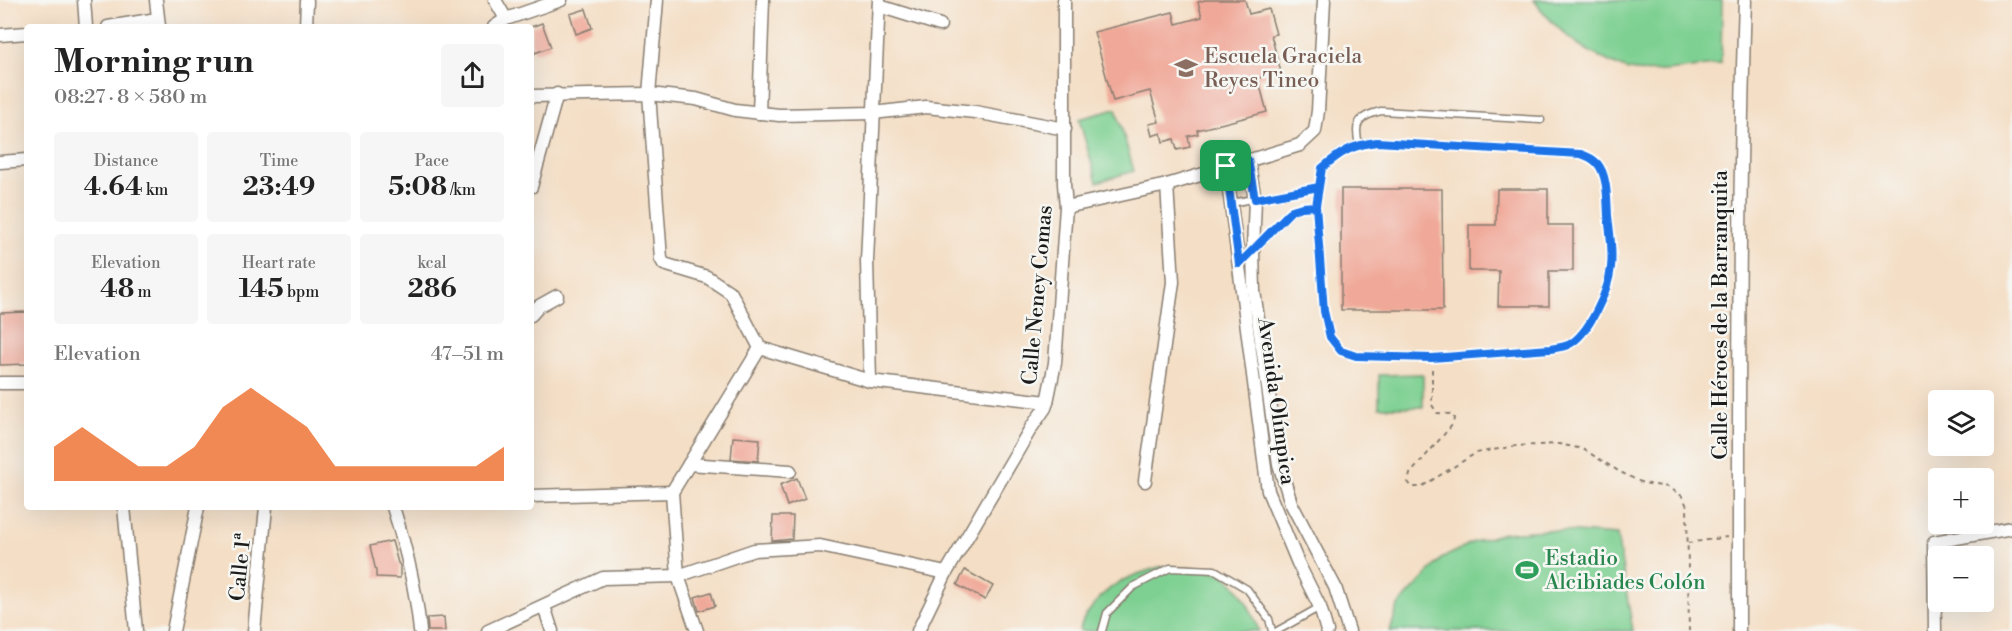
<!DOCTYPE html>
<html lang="en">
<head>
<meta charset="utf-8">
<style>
	:root { --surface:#fff; --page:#f6f6f6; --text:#222; --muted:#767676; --accent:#ea580c }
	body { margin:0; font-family:"Libre Bodoni",serif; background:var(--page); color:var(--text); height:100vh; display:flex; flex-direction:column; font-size:22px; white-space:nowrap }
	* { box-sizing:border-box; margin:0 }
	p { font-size:20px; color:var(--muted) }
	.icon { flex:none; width:33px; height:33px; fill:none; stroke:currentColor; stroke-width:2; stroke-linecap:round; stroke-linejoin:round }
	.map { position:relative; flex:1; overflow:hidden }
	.panel { position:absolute; left:24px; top:24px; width:510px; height:486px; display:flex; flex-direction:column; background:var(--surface); border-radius:6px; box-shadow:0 6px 24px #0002 }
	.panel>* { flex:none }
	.controls { position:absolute; left:1928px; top:390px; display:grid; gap:12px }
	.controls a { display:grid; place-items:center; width:66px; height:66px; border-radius:6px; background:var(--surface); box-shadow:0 6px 24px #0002; font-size:30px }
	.pin { position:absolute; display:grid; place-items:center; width:51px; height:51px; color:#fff; margin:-26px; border-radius:12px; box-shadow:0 3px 9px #0006 }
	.round { display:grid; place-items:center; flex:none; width:63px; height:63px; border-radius:6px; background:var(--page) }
	.head { display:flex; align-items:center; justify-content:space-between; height:102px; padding:0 30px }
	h1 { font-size:33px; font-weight:700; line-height:45px }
	.figures { display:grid; grid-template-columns:repeat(3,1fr); gap:9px; height:102px; padding:6px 30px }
	.figures div { display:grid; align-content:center; border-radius:6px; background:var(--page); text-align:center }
	.figures b { font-size:26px; font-weight:700 }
	.figures small { font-size:16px; font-weight:400 }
	.figures p { font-size:16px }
	.chart { height:168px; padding:12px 30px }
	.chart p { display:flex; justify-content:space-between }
	.chart svg { width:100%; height:108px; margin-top:6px; fill:var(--accent); opacity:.7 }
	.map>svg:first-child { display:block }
</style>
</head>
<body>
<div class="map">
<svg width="2012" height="631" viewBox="0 0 2012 631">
	<rect width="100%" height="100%" fill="#f6f6f2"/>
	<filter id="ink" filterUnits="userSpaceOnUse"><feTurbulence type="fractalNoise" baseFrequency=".0167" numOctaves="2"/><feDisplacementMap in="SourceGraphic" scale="12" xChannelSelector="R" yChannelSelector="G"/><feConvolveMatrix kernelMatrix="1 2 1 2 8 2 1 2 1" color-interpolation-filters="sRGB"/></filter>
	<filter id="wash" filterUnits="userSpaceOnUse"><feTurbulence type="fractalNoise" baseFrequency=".008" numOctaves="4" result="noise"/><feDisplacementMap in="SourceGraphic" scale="24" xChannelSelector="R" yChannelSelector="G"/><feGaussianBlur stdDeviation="1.35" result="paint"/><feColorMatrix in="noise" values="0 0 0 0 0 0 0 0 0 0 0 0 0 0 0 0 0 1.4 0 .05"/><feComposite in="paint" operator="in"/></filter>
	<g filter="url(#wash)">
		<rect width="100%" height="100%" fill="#f4dec5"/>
		<!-- green -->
		<g fill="#7ed092" stroke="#4d7657" stroke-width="1.5">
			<path d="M1534 0H1722L1721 64C1694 67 1655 75 1629 70 1623 69 1617 65 1612 63 1579 49 1555 29 1534 0Z"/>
			<path d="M1116 109 1134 171 1097 182 1079 119Z"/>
			<path d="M1423 374V407H1379V375Z"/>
			<path d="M1547 530 1617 535 1633 631H1390L1398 606 1441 559 1471 543 1504 533Z"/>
			<path d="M1159 567C1175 568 1206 567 1220 573 1238 580 1253 614 1259 631H1080C1081 622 1084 617 1090 610 1110 582 1127 577 1159 567Z"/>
		</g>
		<g id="blocks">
			<!-- building -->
			<g fill="#f0a999">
				<path d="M1205 0H1245L1249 14 1269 9 1276 34 1271 35 1281 72 1258 78 1267 112 1197 130 1198 134 1188 136 1190 147 1177 150 1174 139 1163 142 1161 133 1152 136 1149 124 1159 122 1150 91 1113 101 1094 32 1173 12 1176 24 1202 17 1198 2Z"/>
				<path d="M586 9 592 28 576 34 570 14Z"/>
				<path d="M542 23 551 47 535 53 531 42V27Z"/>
				<path d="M1341 189H1442L1443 310H1341Z"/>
				<path d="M1497 189H1548V225H1573V271H1549V306H1498L1499 271H1469V225H1496Z"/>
				<path d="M27 312V364L0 365V313Z"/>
				<path d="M733 437 760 439 758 461 731 459Z"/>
				<path d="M797 478 805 499 787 506 780 485Z"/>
				<path d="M773 516H793L792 539 772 541Z"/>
				<path d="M392 541 398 563 400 565V578L376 577V571L370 546Z"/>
				<path d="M965 570 993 586 985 600 957 585Z"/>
				<path d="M711 592 715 606 699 611 695 597Z"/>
				<path d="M444 617 445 631H428L427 618Z"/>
			</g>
		</g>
	</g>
	<g filter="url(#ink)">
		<use href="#blocks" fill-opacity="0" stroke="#887d70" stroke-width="1.5"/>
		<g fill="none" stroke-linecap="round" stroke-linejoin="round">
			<!-- service casing -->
			<g stroke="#887d70" stroke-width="9">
				<g id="service">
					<path d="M1377 142 1581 154C1587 156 1593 159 1597 163 1608 175 1607 201 1608 216 1610 233 1613 250 1611 267 1609 289 1589 335 1568 345 1563 348 1556 348 1550 349L1432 358 1356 356 1341 351 1330 337 1324 311 1316 206 1322 168 1340 153 1359 144Z"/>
					<path d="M1359 144C1353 122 1360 116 1381 111L1541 120"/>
					<path d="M1231 203 1319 187"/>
					<path d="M1239 264 1292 211 1302 207 1316 206"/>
					<path d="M1102 631 1107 613 1133 587 1170 568 1215 570 1247 589 1269 619 1272 631"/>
					<path d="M1277 631 1320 607"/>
				</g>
			</g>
			<!-- minor casing -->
			<g stroke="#887d70" stroke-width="15">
				<g id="minor">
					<path d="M84 0 86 27"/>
					<path d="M156 0 159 26"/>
					<path d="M495 0 506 19"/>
					<path d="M657 0 649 94 661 259 664 264 707 277 731 293 760 348 870 381 1047 402"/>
					<path d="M879 6 940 25"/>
					<path d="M108 27 157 19"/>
					<path d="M306 27 307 0"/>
					<path d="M494 27 506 19 561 0"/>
					<path d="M0 35 27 33"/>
					<path d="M531 96 649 94 696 99 735 110 779 115 873 113 926 107 975 112 1065 129"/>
					<path d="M759 113 763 0"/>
					<path d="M1248 160 1255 199 1253 250 1254 291 1279 464 1291 503 1335 587 1349 631"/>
					<path d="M0 162 27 160"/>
					<path d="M1226 166 1268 491 1298 563 1320 607 1327 631"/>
					<path d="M531 187 557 94"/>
					<path d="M1066 207 1167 185 1300 145 1315 131 1318 111 1324 0"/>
					<path d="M531 315 539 306 557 296"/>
					<path d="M870 381 867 261 879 0"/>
					<path d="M0 383H27"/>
					<path d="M689 464 790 471"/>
					<path d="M1145 481 1173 282 1167 185"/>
					<path d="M531 496 672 492"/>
					<path d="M124 507 136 631"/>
					<path d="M393 507C406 548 416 588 420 631"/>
					<path d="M544 606 552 631"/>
					<path d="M173 631 198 507"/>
					<path d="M254 631 266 507"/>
					<path d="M488 631 603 578 678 576 754 550 820 546 946 573"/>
					<path d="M697 631 678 576 672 492 760 348"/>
					<path d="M918 631 946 573 1031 428 1045 408 1047 402 1055 363 1066 207 1064 184V0"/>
					<path d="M1739 631C1739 421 1738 210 1745 0"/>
					<path d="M1935 631 1934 542 2012 528"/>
				</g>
			</g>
			<!-- path -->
			<g stroke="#887d70" stroke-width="2" stroke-dasharray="4.5 4.5" stroke-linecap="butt">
				<path d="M1432 369V405L1437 413 1450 414 1454 418 1453 424 1410 474 1408 482 1412 487H1421L1476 453 1516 446 1559 444 1583 449 1620 472 1643 483 1668 487 1682 496 1687 506 1689 631"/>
				<path d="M1688 543 1727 537"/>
			</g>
			<!-- service -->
			<use href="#service" stroke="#fff" stroke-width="6"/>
			<!-- minor -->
			<use href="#minor" stroke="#fff" stroke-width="12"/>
		</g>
	</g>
	<g fill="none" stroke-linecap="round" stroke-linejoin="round" filter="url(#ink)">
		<!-- route casing -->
		<g stroke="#fff" stroke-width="12">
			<path id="route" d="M1226 166 1239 264 1292 210 1302 207 1316 206 1322 168C1341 152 1352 145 1377 142L1581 154C1587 156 1593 159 1597 163 1608 175 1607 201 1608 216 1610 233 1613 250 1611 267 1609 289 1589 335 1568 345 1563 347 1555 348 1550 349L1432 358 1356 356 1341 351 1330 337 1324 311 1316 206 1319 187 1255 199 1248 160 1226 166"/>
		</g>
		<!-- route -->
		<use href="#route" stroke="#1a73e8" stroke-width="8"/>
	</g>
	<!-- icons -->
	<defs>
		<g id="school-bare" transform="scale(1.8)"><path d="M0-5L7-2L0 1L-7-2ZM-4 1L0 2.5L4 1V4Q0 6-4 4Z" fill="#8d6e63" stroke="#f6f6f2" stroke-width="2.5" paint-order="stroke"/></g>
		<g id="stadium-bare" transform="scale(1.8)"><path d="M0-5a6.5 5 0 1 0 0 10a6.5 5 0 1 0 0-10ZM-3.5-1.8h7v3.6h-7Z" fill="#2e9e5b" stroke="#f6f6f2" stroke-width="2.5" paint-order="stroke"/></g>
	</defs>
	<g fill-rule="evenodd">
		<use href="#school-bare" x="1186" y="68"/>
		<use href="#stadium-bare" x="1527" y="570"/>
	</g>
	<g text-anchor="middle" stroke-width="5" stroke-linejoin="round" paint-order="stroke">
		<!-- education labels -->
		<g font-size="21" fill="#785e54" stroke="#f6f6f2" text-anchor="start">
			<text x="1204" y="63">Escuela Graciela<tspan x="1204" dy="24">Reyes Tineo</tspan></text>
		</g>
		<!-- street labels -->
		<g font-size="21" fill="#1c1c1c" stroke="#f6f6f2">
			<text transform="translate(1037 295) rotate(-85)" y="7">Calle Neney Comas</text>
			<text transform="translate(1720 315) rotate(-90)" y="7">Calle Héroes de la Barranquita</text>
			<text transform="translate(1277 401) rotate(82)" y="7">Avenida Olímpica</text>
			<text transform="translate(240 567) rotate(-84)" y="7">Calle 1ª</text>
		</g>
		<!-- leisure labels -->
		<g font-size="21" fill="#27864d" stroke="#f6f6f2" text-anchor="start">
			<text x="1545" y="565">Estadio<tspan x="1545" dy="24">Alcibiades Colón</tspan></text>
		</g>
	</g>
</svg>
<div class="controls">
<a><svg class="icon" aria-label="layers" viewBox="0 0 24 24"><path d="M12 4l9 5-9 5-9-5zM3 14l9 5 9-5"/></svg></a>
<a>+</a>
<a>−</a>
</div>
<div class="pin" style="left:1226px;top:166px;background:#1e9e55"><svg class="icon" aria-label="arrive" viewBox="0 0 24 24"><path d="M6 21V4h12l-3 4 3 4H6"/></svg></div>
<section class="panel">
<div class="head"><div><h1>Morning run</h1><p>08:27 · 8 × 580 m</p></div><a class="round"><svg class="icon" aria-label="share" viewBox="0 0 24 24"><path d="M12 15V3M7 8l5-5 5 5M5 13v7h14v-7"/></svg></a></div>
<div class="figures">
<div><p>Distance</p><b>4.64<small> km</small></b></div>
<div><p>Time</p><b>23:49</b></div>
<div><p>Pace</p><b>5:08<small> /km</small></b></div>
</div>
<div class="figures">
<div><p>Elevation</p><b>48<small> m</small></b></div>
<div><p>Heart rate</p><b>145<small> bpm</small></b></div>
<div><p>kcal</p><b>286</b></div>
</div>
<div class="chart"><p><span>Elevation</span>47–51 m</p>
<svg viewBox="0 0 160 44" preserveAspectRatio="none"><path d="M0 44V30L10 22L20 30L30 38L40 38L50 30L60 14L70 6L80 14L90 22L100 38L110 38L120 38L130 38L140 38L150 38L160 30V44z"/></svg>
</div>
</section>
</div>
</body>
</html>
